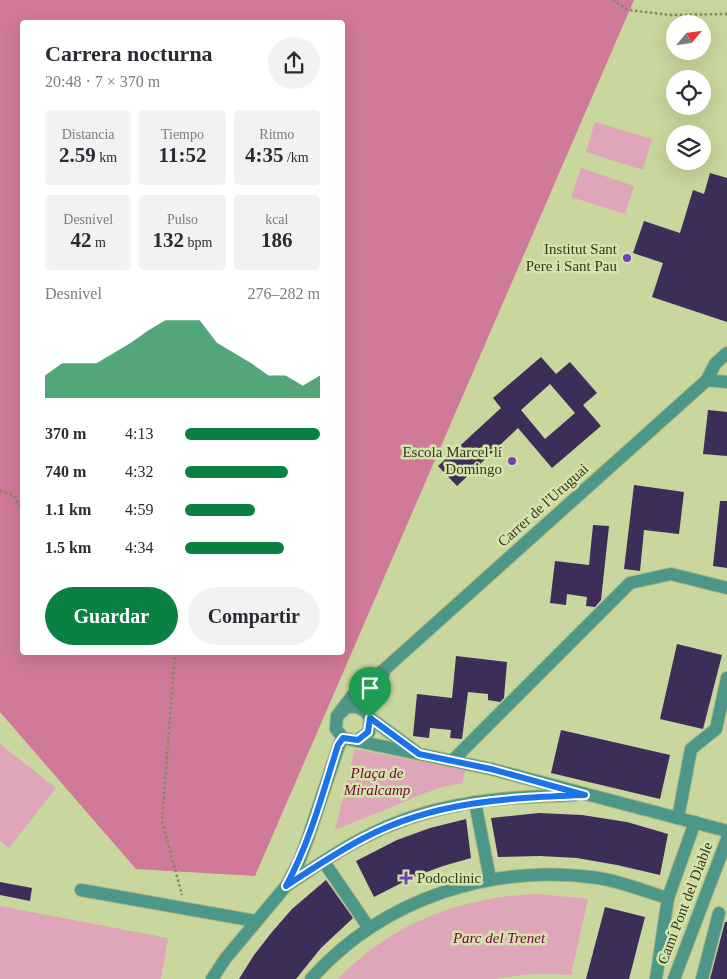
<!DOCTYPE html>
<html lang="es">
<head>
<meta charset="utf-8">
<style>
	:root { --surface:#fff; --page:#f2f2f3; --text:#2b2b33; --muted:#7c7c81; --accent:#0b8043 }
	body { margin:0; font-family:Georgia,serif; background:var(--page); color:var(--text); height:100vh; display:flex; flex-direction:column; font-size:19px; white-space:nowrap }
	* { box-sizing:border-box; margin:0 }
	p { font-size:16px; color:var(--muted) }
	.icon { flex:none; width:28px; height:28px; fill:none; stroke:currentColor; stroke-width:2; stroke-linecap:round; stroke-linejoin:round }
	.map { position:relative; flex:1; overflow:hidden }
	.panel { position:absolute; left:20px; top:20px; width:325px; height:635px; display:flex; flex-direction:column; background:var(--surface); border-radius:5px; box-shadow:0 5px 20px #0002 }
	.panel>* { flex:none }
	.needle { width:32px; rotate:61deg }
	.fabs { position:absolute; left:666px; top:15px; display:grid; gap:10px }
	.fabs a { display:grid; place-items:center; width:45px; height:45px; border-radius:50%; background:var(--surface); box-shadow:0 5px 20px #0002; font-size:25px }
	.pin { position:absolute; display:grid; place-items:center; width:42px; height:42px; color:#fff; margin:-51px -21px; border-radius:50% 50% 50% 0; rotate:-45deg; box-shadow:0 0 5px #0007 }
	.pin .icon { rotate:45deg }
	.round { display:grid; place-items:center; flex:none; width:52px; height:52px; border-radius:26px; background:var(--page) }
	.head { display:flex; align-items:center; justify-content:space-between; height:85px; padding:0 25px }
	h1 { font-size:22px; font-weight:700; line-height:38px }
	.figures { display:grid; grid-template-columns:repeat(3,1fr); gap:8px; height:85px; padding:5px 25px }
	.figures div { display:grid; align-content:center; border-radius:5px; background:var(--page); text-align:center }
	.figures b { font-size:21px; font-weight:700 }
	.figures small { font-size:14px; font-weight:400 }
	.figures p { font-size:14px }
	.chart { height:140px; padding:10px 25px }
	.chart p { display:flex; justify-content:space-between }
	.chart svg { width:100%; height:90px; margin-top:5px; fill:var(--accent); opacity:.7 }
	.button { display:flex; gap:10px; margin-top:auto; padding:10px 25px }
	.button a { flex:1; height:58px; border-radius:30px; background:var(--accent); color:#fff; font-size:20px; font-weight:700; line-height:58px; text-align:center }
	.button a+a { background:var(--page); color:var(--text) }
	ul { padding:0 25px; list-style:none; font-size:16px }
	li { display:grid; grid-template-columns:80px 60px 1fr; align-items:center; height:38px }
	li i { height:12px; border-radius:6px; background:var(--accent) }
	.map>svg:first-child { display:block }
</style>
</head>
<body>
<div class="map">
<svg width="727" height="979" viewBox="0 0 727 979">
	<rect width="100%" height="100%" fill="#c9d69d"/>
	<!-- green -->
	<g fill="#dea6b8">
		<path d="M595 122 652 139 643 170 586 152Z"/>
		<path d="M581 168 634 186 625 214 571 197Z"/>
		<path d="M0 744 56 788 9 848 0 841Z"/>
		<path d="M355 749 466 770 462 783 438 788 335 830Z"/>
		<path d="M539 894 588 899 571 975C545 973 521 974 496 979H338C392 923 462 896 539 894Z"/>
		<path d="M0 906 168 938 161 979H0Z"/>
	</g>
	<!-- forest -->
	<path fill="#d07998" fill-rule="evenodd" d="M0 0H634L255 876 136 869 0 712ZM22 22H342V652H22Z"/>
	<!-- building -->
	<g fill="#3d2d59" fill-rule="evenodd">
		<path d="M710 173 727 178V322L652 297 663 263 633 253 644 221 680 233 693 190 704 194Z"/>
		<path d="M541 357 556 374 570 362 597 393 583 405 601 426 552 468 518 428 457 486 438 466 501 408 493 398ZM550 384 575 413 545 439 521 410Z"/>
		<path d="M708 410 727 412V456L703 454Z"/>
		<path d="M634 485 684 492 679 534 644 530 640 571 624 569Z"/>
		<path d="M720 501H727V568L713 566Z"/>
		<path d="M593 525 609 526 601 600 595 607 586 606 587 597 567 594 566 605 550 603 555 561 589 565Z"/>
		<path d="M677 644 722 655 703 729 660 719Z"/>
		<path d="M456 656 507 662 504 698 500 702 488 700V694L468 692 462 739 450 738 451 730 430 728 429 738 413 736 417 694 452 698Z"/>
		<path d="M561 730 670 755 660 799 551 773Z"/>
		<path d="M539 813 582 815 627 822 668 834 660 875 617 865 577 858 540 856 498 857 491 818Z"/>
		<path d="M466 819 471 858 443 866 413 877 374 897 356 861 397 840 430 828Z"/>
		<path d="M326 880 353 918 321 948 296 979H239L254 955 272 932 292 909Z"/>
		<path d="M0 882 32 888 30 901 0 895Z"/>
		<path d="M605 907 645 917 629 979H586Z"/>
		<path d="M725 922H727V979H710Z"/>
	</g>
	<g fill="none" stroke-linecap="round" stroke-linejoin="round">
		<!-- minor casing -->
		<g stroke="#a8b382" stroke-width="14">
			<g id="minor">
				<path d="M707 380 715 364 727 353"/>
				<path d="M365 711 384 672"/>
				<path d="M337 716 352 696 386 668 707 380 727 382"/>
				<path d="M370 718 415 751"/>
				<path d="M358 740 369 732 370 718 365 711 357 707H347L337 716 336 729 343 738 491 769 727 831"/>
				<path d="M452 761 630 583 671 574 727 588"/>
				<path d="M475 802 490 879"/>
				<path d="M678 818 691 749 716 729 727 678"/>
				<path d="M324 862 369 928"/>
				<path d="M286 886C312 869 337 851 365 837 394 822 427 811 459 805 496 797 536 797 574 795"/>
				<path d="M81 890 256 921"/>
				<path d="M212 979 225 959 286 886 299 862 308 838 339 745 343 738"/>
				<path d="M311 979C383 898 493 863 598 878 620 881 647 892 668 898"/>
				<path d="M656 979 668 898 695 822"/>
				<path d="M674 979 727 839"/>
				<path d="M702 979 719 913"/>
			</g>
		</g>
		<!-- path -->
		<g stroke="#818a61" stroke-width="2.5" stroke-dasharray="2.5 2.5" stroke-linecap="butt">
			<path d="M613 0 628 10 671 15 727 14"/>
			<path d="M0 491 13 495 20 506 22 508"/>
			<path d="M175 652 162 821 182 895"/>
		</g>
		<!-- minor -->
		<use href="#minor" stroke="#4d9788" stroke-width="12"/>
	</g>
	<g fill="none" stroke-linecap="round" stroke-linejoin="round">
		<!-- route casing -->
		<g stroke="#fff" stroke-width="10">
			<path id="route" d="M370 718 419 754 491 769 585 795C508 798 434 801 364 838 337 852 312 869 286 886 310 842 323 792 338 745L343 738 358 740 368 732Z"/>
		</g>
		<!-- route -->
		<use href="#route" stroke="#1a73e8" stroke-width="6"/>
	</g>
	<!-- markers -->
	<g fill="#7242b9" stroke="#d6e3aa" stroke-width="2">
		<circle cx="627" cy="258" r="5"/>
		<circle cx="512" cy="461" r="5"/>
		<path d="M403.5 870.5h5v5h5v5h-5v5h-5v-5h-5v-5h5z"/>
	</g>
	<g text-anchor="middle" stroke-width="5" stroke-linejoin="round" paint-order="stroke">
		<!-- poi labels -->
		<g font-size="15" fill="#343922" stroke="#d6e3aa" text-anchor="end">
			<text x="617" y="254">Institut Sant<tspan x="617" dy="17">Pere i Sant Pau</tspan></text>
			<text x="502" y="457">Escola Marcel·lí<tspan x="502" dy="17">Domingo</tspan></text>
			<text x="417" y="883" text-anchor="start">Podoclinic</text>
		</g>
		<!-- street labels -->
		<g font-size="15" fill="#343922" stroke="#d6e3aa">
			<text transform="translate(543 505) rotate(-42)" y="5">Carrer de l'Uruguai</text>
			<text transform="translate(685 903) rotate(-69)" y="5">Camí Pont del Diable</text>
		</g>
		<!-- park labels -->
		<g font-size="15" font-style="italic" fill="#71033c" stroke="#d6e3aa">
			<text x="377" y="778">Plaça de<tspan x="377" dy="17">Miralcamp</tspan></text>
			<text x="499" y="943">Parc del Trenet</text>
		</g>
	</g>
</svg>
<div class="fabs">
<a><svg class="needle" viewBox="-14 -14 28 28"><path d="M0-13l5 13h-10z" fill="#e53935"/><path d="M0 13l5-13h-10z" fill="#7c7c81"/></svg></a>
<a><svg class="icon" aria-label="locate" viewBox="0 0 24 24"><circle cx="12" cy="12" r="6"/><path d="M12 2v4M12 18v4M2 12h4M18 12h4"/></svg></a>
<a><svg class="icon" aria-label="layers" viewBox="0 0 24 24"><path d="M12 4l9 5-9 5-9-5zM3 14l9 5 9-5"/></svg></a>
</div>
<div class="pin" style="left:370px;top:718px;background:#1e9e55"><svg class="icon" aria-label="arrive" viewBox="0 0 24 24"><path d="M6 21V4h12l-3 4 3 4H6"/></svg></div>
<section class="panel">
<div class="head"><div><h1>Carrera nocturna</h1><p>20:48 · 7 × 370 m</p></div><a class="round"><svg class="icon" aria-label="share" viewBox="0 0 24 24"><path d="M12 15V3M7 8l5-5 5 5M5 13v7h14v-7"/></svg></a></div>
<div class="figures">
<div><p>Distancia</p><b>2.59<small> km</small></b></div>
<div><p>Tiempo</p><b>11:52</b></div>
<div><p>Ritmo</p><b>4:35<small> /km</small></b></div>
</div>
<div class="figures">
<div><p>Desnivel</p><b>42<small> m</small></b></div>
<div><p>Pulso</p><b>132<small> bpm</small></b></div>
<div><p>kcal</p><b>186</b></div>
</div>
<div class="chart"><p><span>Desnivel</span>276–282 m</p>
<svg viewBox="0 0 160 44" preserveAspectRatio="none"><path d="M0 44V33L10 27L20 27L30 27L40 22L50 17L60 11L70 6L80 6L90 6L100 17L110 22L120 27L130 33L140 33L150 38L160 33V44z"/></svg>
</div>
<ul>
<li><b>370 m</b>4:13<i style="width:100%"></i></li>
<li><b>740 m</b>4:32<i style="width:76%"></i></li>
<li><b>1.1 km</b>4:59<i style="width:52%"></i></li>
<li><b>1.5 km</b>4:34<i style="width:73%"></i></li>
</ul>
<div class="button"><a>Guardar</a><a>Compartir</a></div>
</section>
</div>
</body>
</html>
